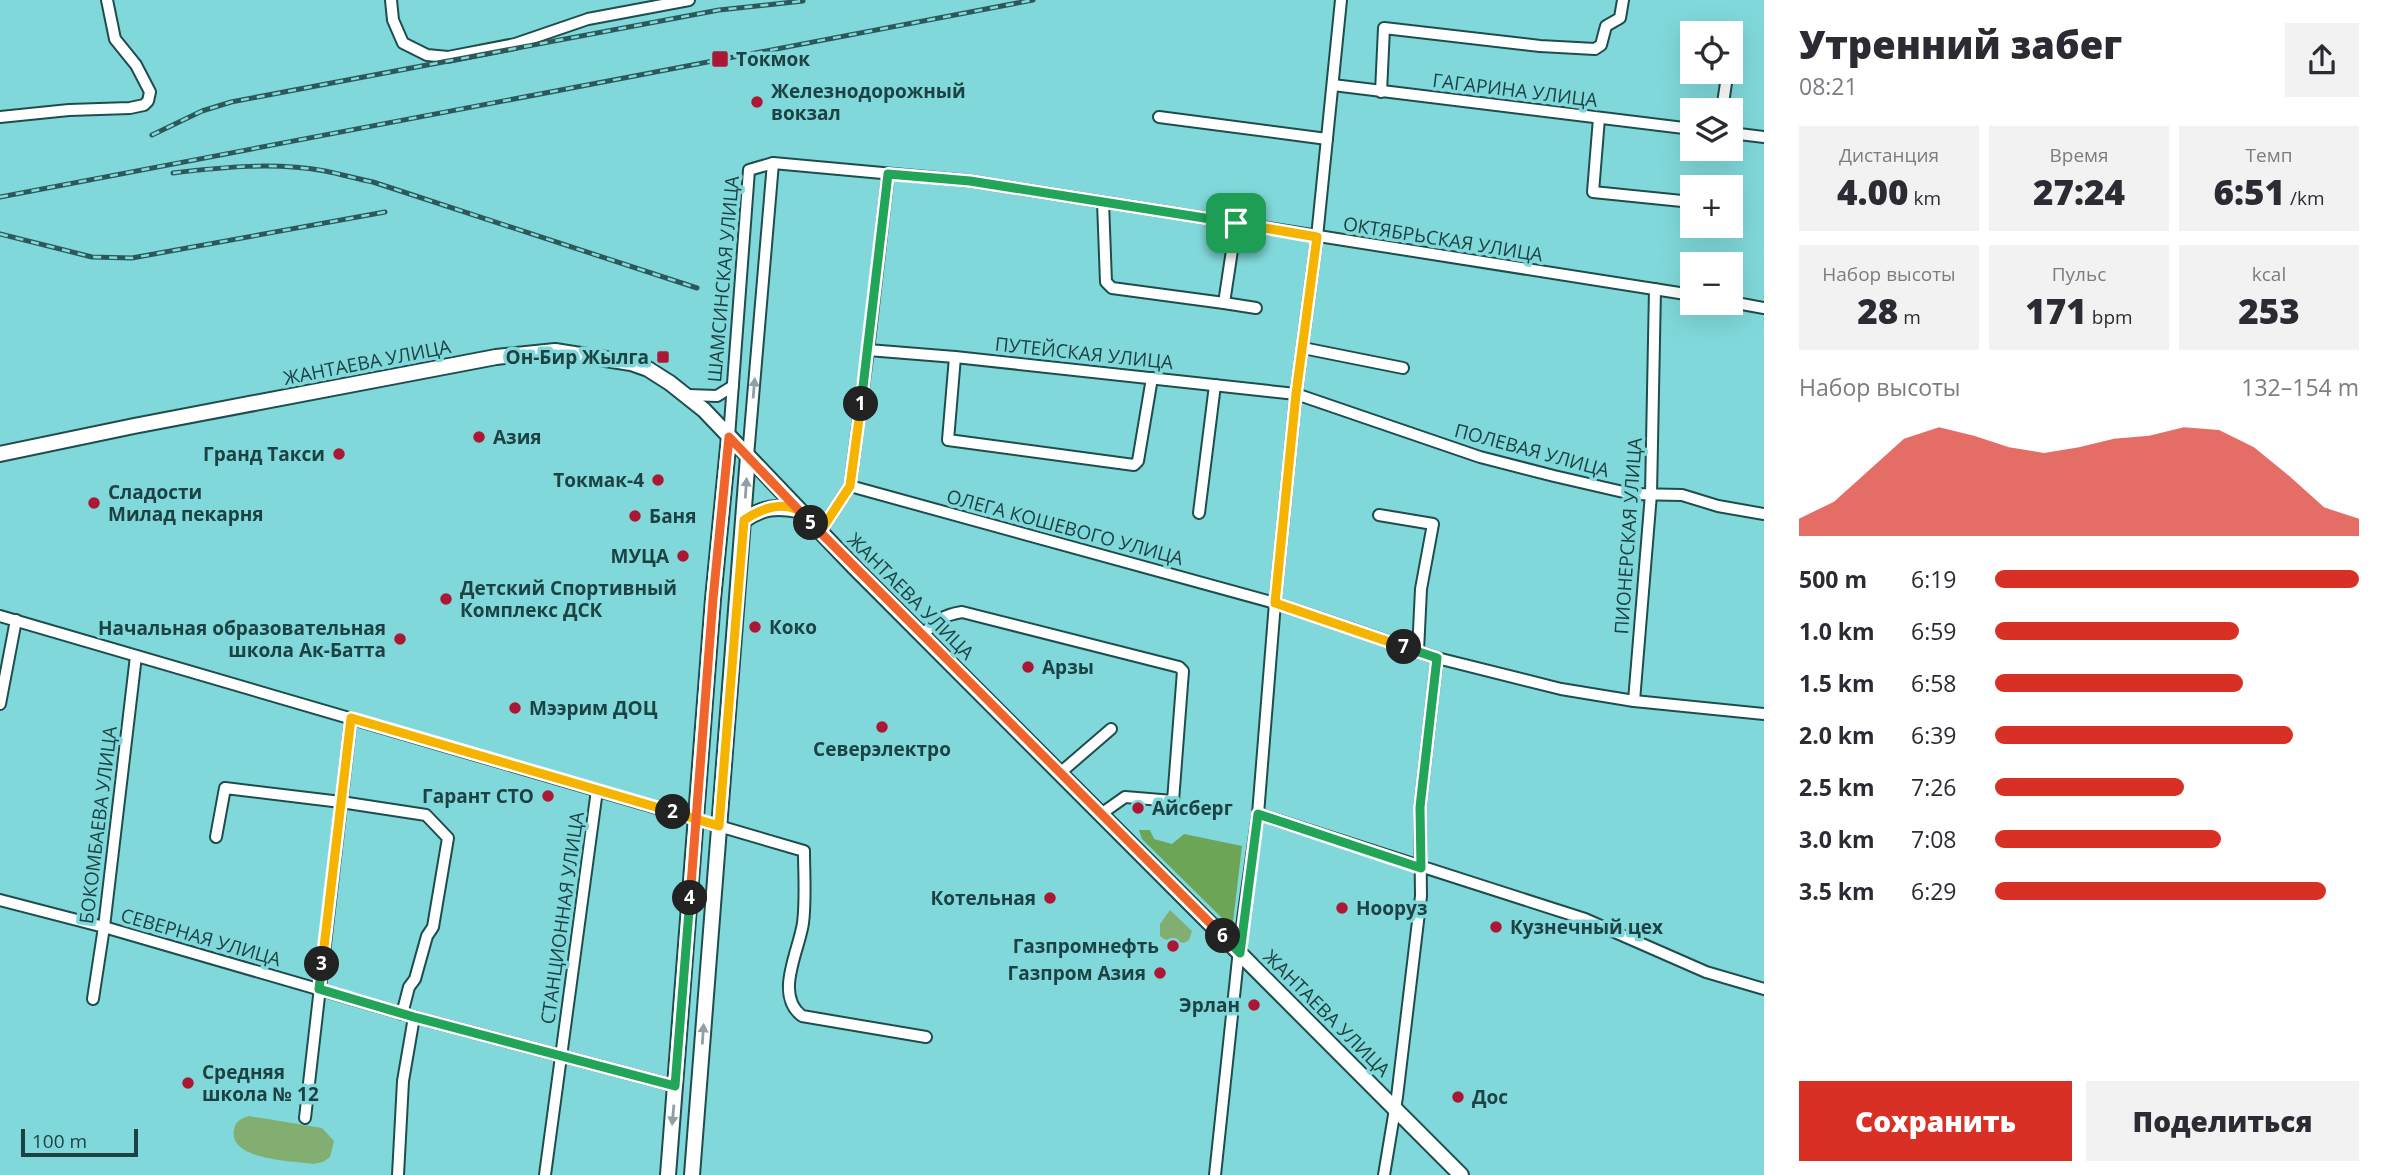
<!DOCTYPE html>
<html lang="ru">
<head>
<meta charset="utf-8">
<style>
	:root { --surface:#fff; --page:#f2f2f3; --text:#2b2b33; --muted:#7c7c81; --accent:#d93025 }
	body { margin:0; font-family:"Open Sans",sans-serif; background:var(--page); color:var(--text); height:100vh; display:flex; flex-direction:column; font-size:26px; white-space:nowrap }
	* { box-sizing:border-box; margin:0 }
	p { font-size:23px; color:var(--muted) }
	.icon { flex:none; width:38px; height:38px; fill:none; stroke:currentColor; stroke-width:2; stroke-linecap:round; stroke-linejoin:round }
	.map { position:relative; flex:1; overflow:hidden }
	.drawer { display:flex; flex-direction:column; background:var(--surface); width:630px }
	.drawer>* { flex:none }
	.controls { position:absolute; left:1680px; top:21px; display:grid; gap:14px }
	.controls a { display:grid; place-items:center; width:63px; height:63px; border-radius:0px; background:var(--surface); box-shadow:0 7px 28px #0002; font-size:35px }
	.scale { position:absolute; left:21px; bottom:18px; width:117px; box-sizing:border-box; padding-left:7px; border:4px solid #1d4243; border-top:0; font-size:19px; line-height:24px; white-space:nowrap; color:#1d4243; -webkit-text-stroke:5px #81d8da; paint-order:stroke }
	.pin { position:absolute; display:grid; place-items:center; width:60px; height:60px; color:#fff; margin:-30px; border-radius:14px; box-shadow:0 4px 10px #0006 }
	.km { position:absolute; width:35px; height:35px; margin:-18px; border-radius:50%; background:#222; color:#fff; font-size:19px; line-height:35px; text-align:center }
	.round { display:grid; place-items:center; flex:none; width:74px; height:74px; border-radius:0px; background:var(--page) }
	.head { display:flex; align-items:center; justify-content:space-between; height:119px; padding:0 35px }
	h1 { font-size:38px; font-weight:800; line-height:52px }
	.metrics { display:grid; grid-template-columns:repeat(3,1fr); gap:10px; height:119px; padding:7px 35px }
	.metrics div { display:grid; align-content:center; border-radius:0px; background:var(--page); text-align:center }
	.metrics b { font-size:35px; font-weight:800 }
	.metrics small { font-size:19px; font-weight:400 }
	.metrics p { font-size:19px }
	.chart { height:196px; padding:14px 35px }
	.chart p { display:flex; justify-content:space-between }
	.chart svg { width:100%; height:126px; margin-top:7px; fill:var(--accent); opacity:.7 }
	.primary-button { display:flex; gap:14px; margin-top:auto; padding:14px 35px }
	.primary-button a { flex:1; height:80px; border-radius:0px; background:var(--accent); color:#fff; font-size:28px; font-weight:800; line-height:80px; text-align:center }
	.primary-button a+a { background:var(--page); color:var(--text) }
	ul { padding:0 35px; list-style:none; font-size:23px }
	li { display:grid; grid-template-columns:112px 84px 1fr; align-items:center; height:52px }
	li i { height:18px; border-radius:9px; background:var(--accent) }
	main { display:flex; flex:1; min-height:0 }
	.map>svg:first-child { display:block }
</style>
</head>
<body>
<main>
<div class="map">
<svg width="1764" height="1175" viewBox="0 0 1764 1175">
	<rect width="100%" height="100%" fill="#81d8da"/>
	<!-- green -->
	<g fill="#82ae71">
		<path d="M1170 910 1192 931 1189 940 1184 943 1164 939 1160 936V924Z"/>
		<path d="M249 1116 322 1128 334 1141 330 1157 323 1162 313 1164C292 1161 228 1160 234 1130 235 1122 241 1118 249 1116Z"/>
	</g>
	<!-- forest -->
	<path fill="#6da556" d="M1139 830H1150L1154 839 1172 844 1184 834 1242 846 1233 922H1226L1142 839Z"/>
	<g fill="none" stroke-linecap="round" stroke-linejoin="round">
		<!-- minor casing -->
		<g stroke="#1e4d4e" stroke-width="14">
			<g id="minor">
				<path d="M391 0 393 20 403 43 427 55 448 57 515 44 588 19 689 0"/>
				<path d="M1333 85 1692 129"/>
				<path d="M1381 92 1384 28 1540 46 1595 49 1601 45 1606 26 1620 18 1623 0"/>
				<path d="M1722 110 1726 83 1730 72"/>
				<path d="M0 117 69 110 130 108 144 105 148 101 150 92 136 65 115 39 107 0"/>
				<path d="M1159 117 1327 139"/>
				<path d="M1599 118 1593 192 1692 202"/>
				<path d="M1731 133 1764 137"/>
				<path d="M1103 202 1106 282 1112 288 1224 303 1236 224"/>
				<path d="M1731 302 1764 308"/>
				<path d="M1224 303 1256 308"/>
				<path d="M1303 348 1403 368"/>
				<path d="M868 350 955 357 1296 394 1480 457 1554 476 1632 494 1682 495 1718 506 1764 514"/>
				<path d="M955 357 948 440 1134 465 1138 461 1152 378"/>
				<path d="M688 395 717 396 733 386"/>
				<path d="M729 437 749 170 773 163 970 181 1692 295"/>
				<path d="M748 456 773 163"/>
				<path d="M850 486 1275 603 1437 658 1561 689 1634 701 1764 714"/>
				<path d="M1199 513 1215 385"/>
				<path d="M1379 515 1433 524 1421 589 1418 651"/>
				<path d="M820 532 850 486 868 350 888 174"/>
				<path d="M0 616 804 851C804 874 806 900 803 923 799 951 774 995 802 1016L926 1037"/>
				<path d="M923 635C935 621 943 615 962 612L1179 667 1183 671 1173 801 1125 797 1101 814"/>
				<path d="M1634 701 1651 494 1655 289"/>
				<path d="M0 704 16 620"/>
				<path d="M1060 773 1111 729"/>
				<path d="M1258 814 1585 919 1706 972 1764 989"/>
				<path d="M216 837 225 788 341 802 426 815 448 838 433 927 427 936 415 979 409 987 402 1014"/>
				<path d="M0 900 104 927 414 1017 675 1086"/>
				<path d="M93 999 104 927 136 656"/>
				<path d="M305 1118 351 718"/>
				<path d="M398 1175 403 1081 414 1017"/>
				<path d="M545 1175 597 790"/>
				<path d="M1215 1175 1240 940 1258 814 1275 603 1296 394 1317 237 1341 0"/>
				<path d="M1384 1175 1397 1097 1421 896 1420 807 1437 658"/>
			</g>
		</g>
		<!-- major casing -->
		<g stroke="#1e4d4e" stroke-width="18">
			<g id="major">
				<path d="M0 454 134 426 496 357 555 351 631 363 648 369 670 383 704 410 855 568 1461 1175"/>
				<path d="M744 520C763 507 776 506 798 510"/>
				<path d="M668 1175 713 599 729 437"/>
				<path d="M692 1175 748 456"/>
			</g>
		</g>
		<!-- minor -->
		<use href="#minor" stroke="#fff" stroke-width="10"/>
		<!-- major -->
		<use href="#major" stroke="#fff" stroke-width="14"/>
		<!-- rail casing -->
		<g stroke="#2c585a" stroke-width="5">
			<g id="rail">
				<path d="M152 135 202 111 231 102 719 10 803 1"/>
				<path d="M173 173C223 167 275 162 325 171 341 174 357 179 373 182L697 288"/>
				<path d="M0 197 1033 0"/>
				<path d="M0 234 92 257 132 258 385 212"/>
			</g>
		</g>
		<!-- rail -->
		<use href="#rail" stroke="#81d8da" stroke-width="2.5" stroke-dasharray="8" stroke-linecap="butt"/>
	</g>
	<!-- one-way arrows -->
	<defs><path id="oneway-solid" d="M-6-.8H1V-3.2L6.5 0L1 3.2V.8H-6Z" transform="scale(1.75)"/></defs>
	<g fill="#8ea0a1">
		<use href="#oneway-solid" transform="translate(754 388) rotate(-85)"/>
		<use href="#oneway-solid" transform="translate(746 488) rotate(-86)"/>
		<use href="#oneway-solid" transform="translate(703 1034) rotate(-86)"/>
		<use href="#oneway-solid" transform="translate(673 1115) rotate(95)"/>
	</g>
	<g fill="none" stroke-linecap="round" stroke-linejoin="round">
		<!-- split-1 casing -->
		<g stroke="#fff" stroke-width="14">
			<path id="split-1" d="M861 404 888 174 970 181 1236 223"/>
		</g>
		<!-- split-2 casing -->
		<g stroke="#fff" stroke-width="14">
			<path id="split-2" d="M673 812 719 826 744 520C759 510 782 500 799 511 807 516 814 525 820 532L850 486 861 404"/>
		</g>
		<!-- split-3 casing -->
		<g stroke="#fff" stroke-width="14">
			<path id="split-3" d="M322 964 351 718 673 812"/>
		</g>
		<!-- split-4 casing -->
		<g stroke="#fff" stroke-width="14">
			<path id="split-4" d="M322 964 319 989 414 1017 675 1086 690 898"/>
		</g>
		<!-- split-5 casing -->
		<g stroke="#fff" stroke-width="14">
			<path id="split-5" d="M690 898 713 599 729 437 811 523"/>
		</g>
		<!-- split-6 casing -->
		<g stroke="#fff" stroke-width="14">
			<path id="split-6" d="M811 523 1223 936"/>
		</g>
		<!-- split-7 casing -->
		<g stroke="#fff" stroke-width="14">
			<path id="split-7" d="M1223 936 1240 953 1258 814 1421 868 1420 807 1437 658 1404 647"/>
		</g>
		<!-- split-8 casing -->
		<g stroke="#fff" stroke-width="14">
			<path id="split-8" d="M1236 223 1317 237 1296 394 1275 603 1404 647"/>
		</g>
		<!-- split-1 -->
		<use href="#split-1" stroke="#22a559" stroke-width="9"/>
		<!-- split-2 -->
		<use href="#split-2" stroke="#f5b400" stroke-width="9"/>
		<!-- split-3 -->
		<use href="#split-3" stroke="#f5b400" stroke-width="9"/>
		<!-- split-4 -->
		<use href="#split-4" stroke="#22a559" stroke-width="9"/>
		<!-- split-5 -->
		<use href="#split-5" stroke="#f0652b" stroke-width="9"/>
		<!-- split-6 -->
		<use href="#split-6" stroke="#f0652b" stroke-width="9"/>
		<!-- split-7 -->
		<use href="#split-7" stroke="#22a559" stroke-width="9"/>
		<!-- split-8 -->
		<use href="#split-8" stroke="#f5b400" stroke-width="9"/>
	</g>
	<!-- markers -->
	<g fill="#ac1736" stroke="#81d8da" stroke-width="2.5">
		<rect x="711" y="50" width="18" height="18" rx="3.5"/>
		<circle cx="757" cy="102" r="7"/>
		<rect x="656" y="350" width="14" height="14" rx="3.5"/>
		<circle cx="479" cy="437" r="7"/>
		<circle cx="339" cy="454" r="7"/>
		<circle cx="658" cy="480" r="7"/>
		<circle cx="94" cy="503" r="7"/>
		<circle cx="635" cy="516" r="7"/>
		<circle cx="683" cy="556" r="7"/>
		<circle cx="446" cy="599" r="7"/>
		<circle cx="755" cy="627" r="7"/>
		<circle cx="400" cy="639" r="7"/>
		<circle cx="1028" cy="667" r="7"/>
		<circle cx="515" cy="708" r="7"/>
		<circle cx="882" cy="727" r="7"/>
		<circle cx="548" cy="796" r="7"/>
		<circle cx="1138" cy="808" r="7"/>
		<circle cx="1050" cy="898" r="7"/>
		<circle cx="1342" cy="908" r="7"/>
		<circle cx="1496" cy="927" r="7"/>
		<circle cx="1173" cy="946" r="7"/>
		<circle cx="1160" cy="973" r="7"/>
		<circle cx="1254" cy="1005" r="7"/>
		<circle cx="188" cy="1083" r="7"/>
		<circle cx="1458" cy="1097" r="7"/>
	</g>
	<g text-anchor="middle" stroke-width="7" stroke-linejoin="round" paint-order="stroke">
		<!-- poi labels -->
		<g font-size="19" font-weight="bold" fill="#1d4243" stroke="#81d8da" text-anchor="start">
			<text x="736" y="66">Токмок</text>
			<text x="771" y="98">Железнодорожный<tspan x="771" dy="22">вокзал</tspan></text>
			<text x="649" y="364" text-anchor="end">Он-Бир Жылга</text>
			<text x="493" y="444">Азия</text>
			<text x="325" y="461" text-anchor="end">Гранд Такси</text>
			<text x="644" y="487" text-anchor="end">Токмак-4</text>
			<text x="108" y="499">Сладости<tspan x="108" dy="22">Милад пекарня</tspan></text>
			<text x="649" y="523">Баня</text>
			<text x="669" y="563" text-anchor="end">МУЦА</text>
			<text x="460" y="595">Детский Спортивный<tspan x="460" dy="22">Комплекс ДСК</tspan></text>
			<text x="769" y="634">Коко</text>
			<text x="386" y="635" text-anchor="end">Начальная образовательная<tspan x="386" dy="22">школа Ак-Батта</tspan></text>
			<text x="1042" y="674">Арзы</text>
			<text x="529" y="715">Мээрим ДОЦ</text>
			<text x="882" y="756" text-anchor="middle">Северэлектро</text>
			<text x="534" y="803" text-anchor="end">Гарант СТО</text>
			<text x="1152" y="815">Айсберг</text>
			<text x="1036" y="905" text-anchor="end">Котельная</text>
			<text x="1356" y="915">Нооруз</text>
			<text x="1510" y="934">Кузнечный цех</text>
			<text x="1159" y="953" text-anchor="end">Газпромнефть</text>
			<text x="1146" y="980" text-anchor="end">Газпром Азия</text>
			<text x="1240" y="1012" text-anchor="end">Эрлан</text>
			<text x="202" y="1079">Средняя<tspan x="202" dy="22">школа № 12</tspan></text>
			<text x="1472" y="1104">Дос</text>
		</g>
		<!-- street labels -->
		<g font-size="19" fill="#1d4243" stroke="#81d8da">
			<text transform="translate(1515 90) rotate(7)" y="7">ГАГАРИНА УЛИЦА</text>
			<text transform="translate(1443 239) rotate(9)" y="7">ОКТЯБРЬСКАЯ УЛИЦА</text>
			<text transform="translate(723 279) rotate(-85)" y="7">ШАМСИНСКАЯ УЛИЦА</text>
			<text transform="translate(1084 353) rotate(6)" y="7">ПУТЕЙСКАЯ УЛИЦА</text>
			<text transform="translate(367 362) rotate(-11)" y="7">ЖАНТАЕВА УЛИЦА</text>
			<text transform="translate(1532 450) rotate(15)" y="7">ПОЛЕВАЯ УЛИЦА</text>
			<text transform="translate(1065 527) rotate(15)" y="7">ОЛЕГА КОШЕВОГО УЛИЦА</text>
			<text transform="translate(1628 536) rotate(-86)" y="7">ПИОНЕРСКАЯ УЛИЦА</text>
			<text transform="translate(911 596) rotate(45)" y="7">ЖАНТАЕВА УЛИЦА</text>
			<text transform="translate(98 825) rotate(-83)" y="7">БОКОМБАЕВА УЛИЦА</text>
			<text transform="translate(562 918) rotate(-82)" y="7">СТАНЦИОННАЯ УЛИЦА</text>
			<text transform="translate(201 937) rotate(16)" y="7">СЕВЕРНАЯ УЛИЦА</text>
			<text transform="translate(1327 1013) rotate(45)" y="7">ЖАНТАЕВА УЛИЦА</text>
		</g>
	</g>
</svg>
<div class="controls">
<a><svg class="icon" aria-label="locate" viewBox="0 0 24 24"><circle cx="12" cy="12" r="6"/><path d="M12 2v4M12 18v4M2 12h4M18 12h4"/></svg></a>
<a><svg class="icon" aria-label="layers" viewBox="0 0 24 24"><path d="M12 4l9 5-9 5-9-5zM3 14l9 5 9-5"/></svg></a>
<a>+</a>
<a>−</a>
</div>
<div class="scale">100 m</div>
<div class="pin" style="left:1236px;top:223px;background:#1e9e55"><svg class="icon" aria-label="arrive" viewBox="0 0 24 24"><path d="M6 21V4h12l-3 4 3 4H6"/></svg></div>
<b class="km" style="left:861px;top:404px">1</b>
<b class="km" style="left:673px;top:812px">2</b>
<b class="km" style="left:322px;top:964px">3</b>
<b class="km" style="left:690px;top:898px">4</b>
<b class="km" style="left:811px;top:523px">5</b>
<b class="km" style="left:1223px;top:936px">6</b>
<b class="km" style="left:1404px;top:647px">7</b>
</div>
<section class="drawer">
<div class="head"><div><h1>Утренний забег</h1><p>08:21</p></div><a class="round"><svg class="icon" aria-label="share" viewBox="0 0 24 24"><path d="M12 15V3M7 8l5-5 5 5M5 13v7h14v-7"/></svg></a></div>
<div class="metrics">
<div><p>Дистанция</p><b>4.00<small> km</small></b></div>
<div><p>Время</p><b>27:24</b></div>
<div><p>Темп</p><b>6:51<small> /km</small></b></div>
</div>
<div class="metrics">
<div><p>Набор высоты</p><b>28<small> m</small></b></div>
<div><p>Пульс</p><b>171<small> bpm</small></b></div>
<div><p>kcal</p><b>253</b></div>
</div>
<div class="chart"><p><span>Набор высоты</span>132–154 m</p>
<svg viewBox="0 0 160 44" preserveAspectRatio="none"><path d="M0 44V38L10 32L20 21L30 10L40 6L50 9L60 13L70 15L80 13L90 10L100 9L110 6L120 7L130 13L140 23L150 34L160 38V44z"/></svg>
</div>
<ul>
<li><b>500 m</b>6:19<i style="width:100%"></i></li>
<li><b>1.0 km</b>6:59<i style="width:67%"></i></li>
<li><b>1.5 km</b>6:58<i style="width:68%"></i></li>
<li><b>2.0 km</b>6:39<i style="width:82%"></i></li>
<li><b>2.5 km</b>7:26<i style="width:52%"></i></li>
<li><b>3.0 km</b>7:08<i style="width:62%"></i></li>
<li><b>3.5 km</b>6:29<i style="width:91%"></i></li>
</ul>
<div class="primary-button"><a>Сохранить</a><a>Поделиться</a></div>
</section>
</main>
</body>
</html>
